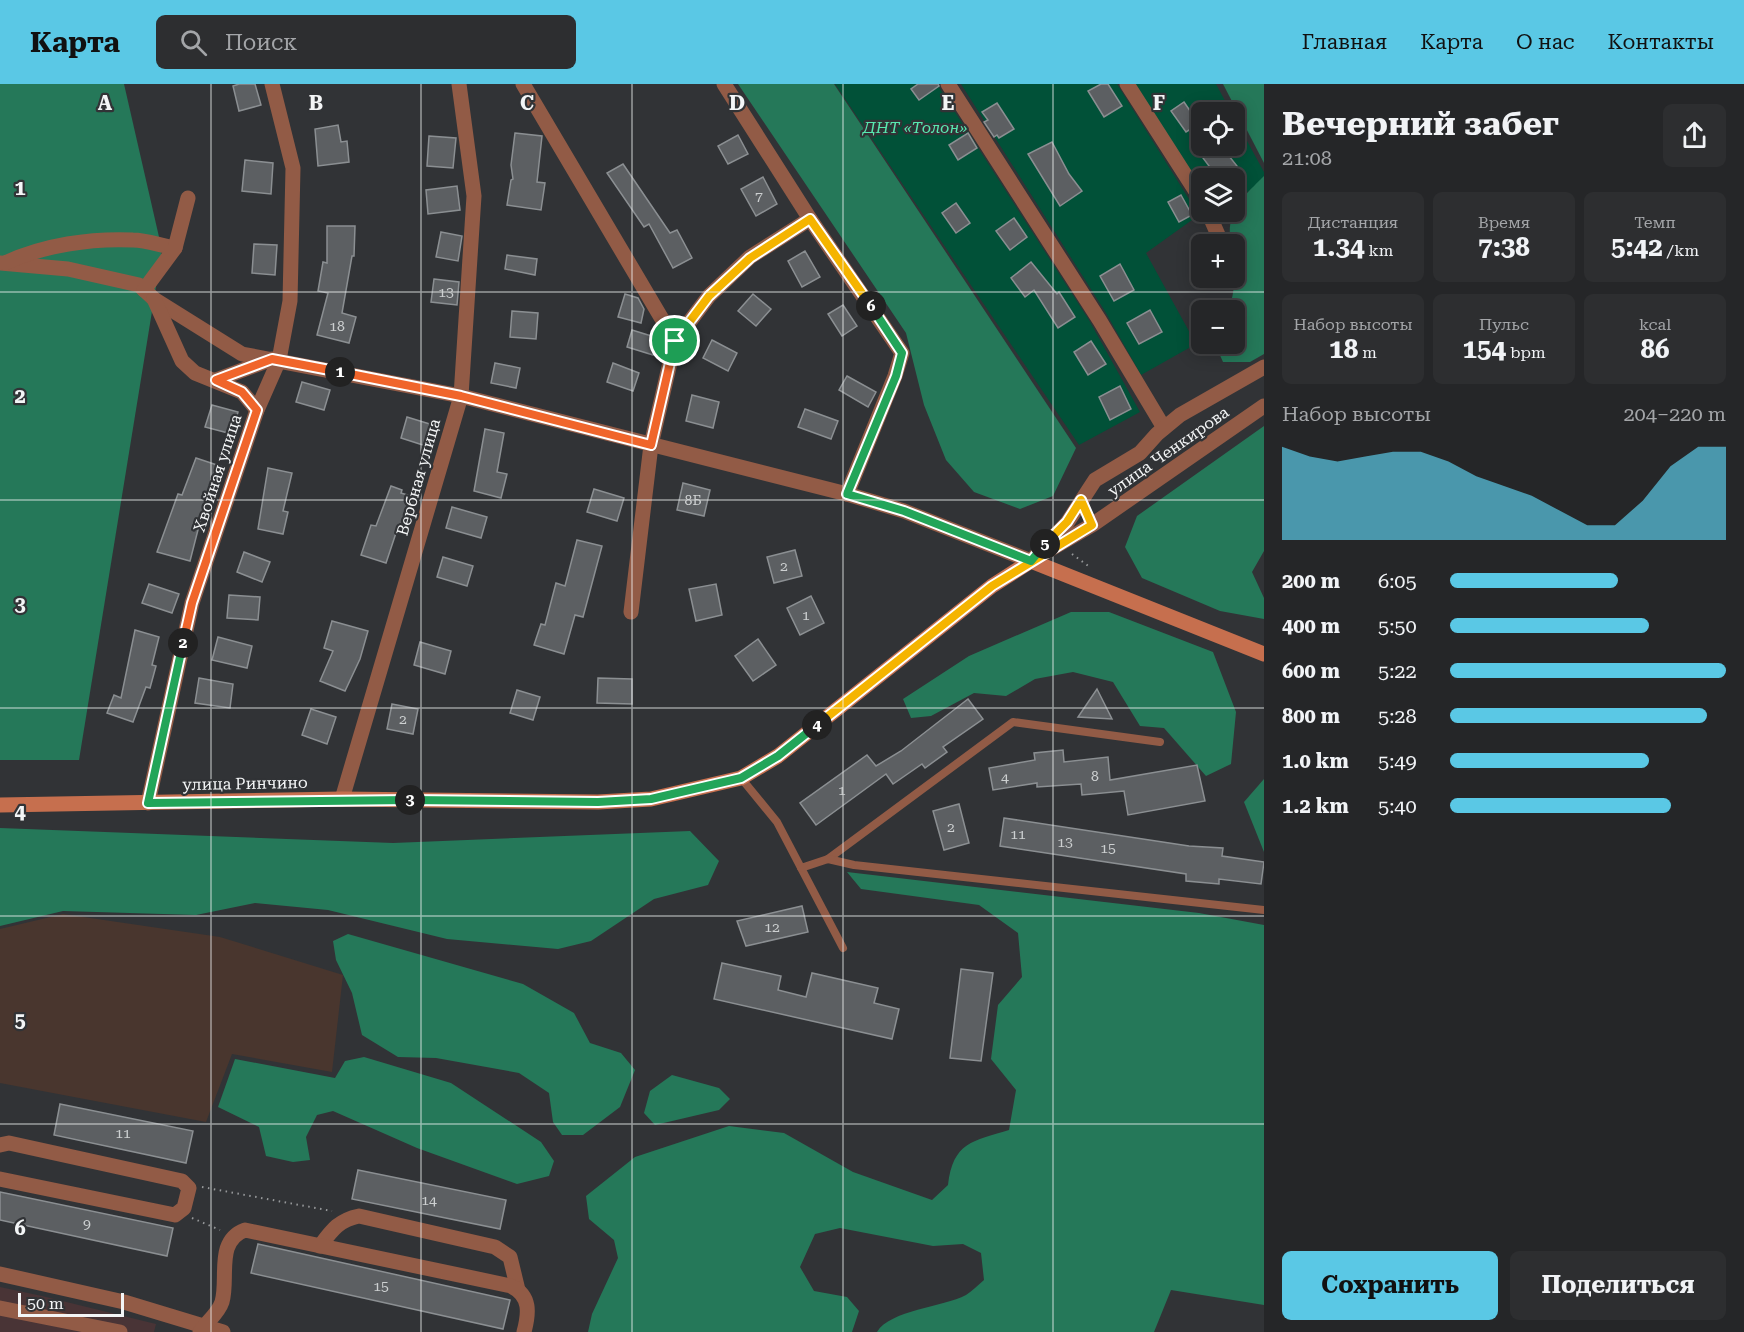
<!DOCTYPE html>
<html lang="ru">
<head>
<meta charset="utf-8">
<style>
	:root { --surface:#252628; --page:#2d2e30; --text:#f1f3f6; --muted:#a3a5a8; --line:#424345; --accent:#5ac8e5 }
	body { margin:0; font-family:"Roboto Serif",serif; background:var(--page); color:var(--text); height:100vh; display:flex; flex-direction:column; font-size:22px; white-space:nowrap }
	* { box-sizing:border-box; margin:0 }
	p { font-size:20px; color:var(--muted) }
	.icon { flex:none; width:33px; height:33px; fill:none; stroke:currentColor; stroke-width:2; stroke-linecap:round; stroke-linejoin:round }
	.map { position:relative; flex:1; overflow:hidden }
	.side { display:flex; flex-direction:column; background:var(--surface); width:480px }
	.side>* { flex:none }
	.buttons { position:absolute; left:1191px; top:18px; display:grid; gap:12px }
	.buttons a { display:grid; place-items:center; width:54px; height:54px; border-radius:9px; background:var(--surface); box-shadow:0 3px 15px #0003,0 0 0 2px var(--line); font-size:30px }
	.scale { position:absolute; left:18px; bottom:15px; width:106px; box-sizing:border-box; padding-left:6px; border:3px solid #f3f5f6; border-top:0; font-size:16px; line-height:21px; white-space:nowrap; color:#f3f5f6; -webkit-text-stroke:4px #313336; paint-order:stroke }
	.pin { position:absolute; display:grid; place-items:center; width:51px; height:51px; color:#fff; margin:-26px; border:3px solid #fff; border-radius:50%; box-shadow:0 2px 6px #0007 }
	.km { position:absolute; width:30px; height:30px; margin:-15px; border-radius:50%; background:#222; color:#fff; font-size:16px; line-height:30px; text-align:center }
	.round { display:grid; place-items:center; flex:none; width:63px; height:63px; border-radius:9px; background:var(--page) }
	.head { display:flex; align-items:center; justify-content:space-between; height:102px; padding:0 18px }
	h1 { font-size:33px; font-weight:700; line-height:45px }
	.figures { display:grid; grid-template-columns:repeat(3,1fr); gap:9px; height:102px; padding:6px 18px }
	.figures div { display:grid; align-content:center; border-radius:9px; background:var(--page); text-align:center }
	.figures b { font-size:26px; font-weight:700 }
	.figures small { font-size:16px; font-weight:400 }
	.figures p { font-size:16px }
	.chart { height:168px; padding:12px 18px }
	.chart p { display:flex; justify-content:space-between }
	.chart svg { width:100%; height:108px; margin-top:6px; fill:var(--accent); opacity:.7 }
	.button { display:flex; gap:12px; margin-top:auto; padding:12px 18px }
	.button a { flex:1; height:69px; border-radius:9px; background:var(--accent); color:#111; font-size:24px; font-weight:700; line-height:69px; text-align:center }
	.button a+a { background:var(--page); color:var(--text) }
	ul { padding:0 18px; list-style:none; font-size:20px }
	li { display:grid; grid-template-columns:96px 72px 1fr; align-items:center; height:45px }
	li i { height:15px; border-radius:8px; background:var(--accent) }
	header { display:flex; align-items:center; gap:36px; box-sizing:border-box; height:84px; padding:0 30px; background:var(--accent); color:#111 }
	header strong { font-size:28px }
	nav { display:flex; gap:33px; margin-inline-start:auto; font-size:21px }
	.search { width:420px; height:54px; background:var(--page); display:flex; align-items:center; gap:15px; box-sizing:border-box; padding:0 21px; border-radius:9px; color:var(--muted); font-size:22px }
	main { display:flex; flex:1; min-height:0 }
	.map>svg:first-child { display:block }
</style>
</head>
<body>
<header>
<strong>Карта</strong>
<div class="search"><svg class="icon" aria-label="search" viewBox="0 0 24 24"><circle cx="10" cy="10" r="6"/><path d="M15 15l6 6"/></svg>Поиск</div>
<nav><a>Главная</a><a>Карта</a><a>О нас</a><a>Контакты</a></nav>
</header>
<main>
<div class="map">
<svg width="1264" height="1248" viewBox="0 0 1264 1248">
	<rect width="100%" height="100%" fill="#313336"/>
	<!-- industrial -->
	<path fill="#49362e" d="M63 830 220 853 343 891 332 988 232 970 206 1038 0 999V845Z"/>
	<!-- education -->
	<path fill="#493436" d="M0 1203 42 1212 156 1240 154 1248H0Z"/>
	<!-- green -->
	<g fill="#015138">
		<path d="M835 0H937L1089 236 1140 328 1079 361Z"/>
		<path d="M961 0H1117L1199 131 1146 169 1196 260 1141 291 1106 229Z"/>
		<path d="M1135 0H1216L1231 28H1202V62H1234L1235 35 1264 88V96L1235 117 1234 94H1202L1201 105Z"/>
	</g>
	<!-- forest -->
	<g fill="#257859">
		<path d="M0 0H124L162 166 79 676H0Z"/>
		<path d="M738 0H834L1076 364 1053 412 1020 425 974 408 946 376 924 321 906 249Z"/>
		<path d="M1223 0H1264V79Z"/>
		<path d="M1264 92V270L1250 278H1223L1215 260H1234V226H1228C1237 206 1234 183 1234 160H1231C1225 128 1242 114 1264 92Z"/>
		<path d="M1264 342V467L1252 488 1264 514V535L1220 527 1142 494 1125 463 1137 432Z"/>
		<path d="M1071 528H1109L1213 568 1236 628 1231 680 1206 692 1164 644 1140 642 1113 598 1073 588 1035 595 1006 612 974 609 931 632 911 634 903 615 969 572Z"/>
		<path d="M1264 695V768L1244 718Z"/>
		<path d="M0 744 393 759 690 747 719 777 708 801 654 815 591 857 558 865 447 855 328 826 255 819 196 831 63 827 0 842Z"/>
		<path d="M847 788 1199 829 1264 841V1221L1171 1206 1154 1248H877C890 1226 943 1223 966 1211 972 1207 978 1201 984 1196L981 1169 963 1160 933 1162 840 1144 815 1150 800 1183 814 1207 847 1213 859 1227 852 1248H588L592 1230 618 1174 614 1156 589 1135 586 1112 635 1073 729 1042 784 1049 853 1088 932 1116 948 1101C953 1058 973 1057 1009 1046L1016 1006 991 975 998 921 1022 893 1018 849 979 821 861 805Z"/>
		<path d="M348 850 523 900 574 929 590 959 621 969 635 986 620 1023 583 1051H562L553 1038 549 1009 519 989 436 974 398 973 362 951 352 909 336 876 333 857Z"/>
		<path d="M364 973 451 999 541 1058 554 1077 549 1092 517 1100 417 1064 333 1027 317 1031 306 1053 310 1076 293 1078 266 1072 259 1043 218 1023 235 975 335 994 345 977Z"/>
		<path d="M672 991 719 1004 730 1015 719 1026 655 1041 644 1029 650 1007Z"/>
	</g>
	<!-- building -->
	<g fill="#5c5f62" stroke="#8b8f92" stroke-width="1.5">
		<path d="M239 0H255L261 21 239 27 233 2Z"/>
		<path d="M918 0H938L939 2 919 16 911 5Z"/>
		<path d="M1101 0H1108L1122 22 1104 33 1088 7Z"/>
		<path d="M1184 18 1199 40 1186 48 1171 27Z"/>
		<path d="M997 19 1014 45 999 54 997 51 994 53 984 38 988 36 982 28Z"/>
		<path d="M338 41 341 58 347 57 349 78 318 82 315 45Z"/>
		<path d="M515 49 542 52 537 98 545 99 541 126 507 121 511 96 513 95 511 81Z"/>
		<path d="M968 49 977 64 958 76 949 61Z"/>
		<path d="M738 51 748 70 728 80 718 62Z"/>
		<path d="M429 52 456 54 453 84 427 82Z"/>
		<path d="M1052 58 1069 90 1082 107 1060 122 1028 70Z"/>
		<path d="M1221 62 1237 82 1218 94 1203 74Z"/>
		<path d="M245 76 273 79 271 110 242 107Z"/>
		<path d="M623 80 670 149 677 146 692 174 673 184 649 140 644 143 607 89Z"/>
		<path d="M763 93 777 120 756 132 741 105Z"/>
		<path d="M457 102 460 126 428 130 426 106Z"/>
		<path d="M1181 111 1192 131 1179 138 1168 118Z"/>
		<path d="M956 119 970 139 956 149 942 129Z"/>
		<path d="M1014 134 1027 153 1010 166 996 147Z"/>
		<path d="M327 142H355L354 172H352L342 229 356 233 349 259 317 251 328 209 318 207 323 178 327 179Z"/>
		<path d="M441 148 462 152 458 177 436 173Z"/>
		<path d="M254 160 277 161 275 191 252 189Z"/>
		<path d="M805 167 820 193 802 203 788 177Z"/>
		<path d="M507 171 537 175 535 191 505 185Z"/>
		<path d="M1031 178 1057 210 1059 208 1075 233 1058 244 1034 206 1025 213 1011 194Z"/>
		<path d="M1120 180 1134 206 1114 217 1100 192Z"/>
		<path d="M434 195 459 198 457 221 431 218Z"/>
		<path d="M625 210 638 214 644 225 641 239 618 233Z"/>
		<path d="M753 210 771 225 756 242 738 227Z"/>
		<path d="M843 221 857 242 842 252 828 230Z"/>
		<path d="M1150 226 1162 248 1139 260 1127 239Z"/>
		<path d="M512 227 538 229 536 255 510 253Z"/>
		<path d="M632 246 658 254 653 271 627 263Z"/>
		<path d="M712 256 737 269 728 287 703 274Z"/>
		<path d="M1091 257 1106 280 1088 291 1074 268Z"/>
		<path d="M495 279 520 284 516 304 491 299Z"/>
		<path d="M613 279 639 289 633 307 607 298Z"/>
		<path d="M847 292 876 308 868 323 839 306Z"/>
		<path d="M302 298 330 306 324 326 296 318Z"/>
		<path d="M1120 302 1131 325 1110 336 1099 313Z"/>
		<path d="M692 311 719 318 713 344 686 337Z"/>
		<path d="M212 321 238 328 232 350 205 343Z"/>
		<path d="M805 325 838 337 831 355 798 343Z"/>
		<path d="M407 333 433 341 426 362 401 354Z"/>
		<path d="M485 345 504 349 497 388 507 390 501 414 474 407Z"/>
		<path d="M196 374 223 383 200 438 190 477 157 468 178 410 182 411Z"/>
		<path d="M268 384 292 389 283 427 288 428 283 450 258 445Z"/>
		<path d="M683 399 710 406 704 432 677 426Z"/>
		<path d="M391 402 402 406 401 409 417 414 407 443 399 440 386 479 361 471 371 441 376 442Z"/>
		<path d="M594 405 624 414 617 437 587 428Z"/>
		<path d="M452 423 487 433 481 454 446 444Z"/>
		<path d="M577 456 602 462 583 533 575 531 564 570 534 561 541 540 545 541 556 499 565 502Z"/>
		<path d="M795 466 802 492 774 499 767 473Z"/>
		<path d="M244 468 270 478 262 498 237 488Z"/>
		<path d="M443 473 473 482 467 502 437 493Z"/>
		<path d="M149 500 179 510 172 529 142 519Z"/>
		<path d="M716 500 722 531 696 537 689 505Z"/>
		<path d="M229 511 260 513 258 536 227 534Z"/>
		<path d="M811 512 824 539 800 551 787 524Z"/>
		<path d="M332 537 368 547 360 575 345 607 320 597 333 567 324 564Z"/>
		<path d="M135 546 159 553 152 581 156 582 150 604 146 603 133 638 107 629 114 611 121 614Z"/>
		<path d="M218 553 252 562 247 584 212 576Z"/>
		<path d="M758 555 776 581 753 597 735 572Z"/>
		<path d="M420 558 451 567 445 590 414 581Z"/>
		<path d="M199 594 233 600 230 624 195 619Z"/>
		<path d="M598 594 632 595V620L597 619Z"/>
		<path d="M1097 605 1112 635 1078 633Z"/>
		<path d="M517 606 540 613 533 636 510 629Z"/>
		<path d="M968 615 983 635 943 663 947 668 925 684 922 680 893 700 886 690 816 741 800 719 867 671 876 682 901 667Z"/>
		<path d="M392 620 418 625 413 650 387 645Z"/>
		<path d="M311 625 336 633 327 660 302 651Z"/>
		<path d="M1063 666 1064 678 1108 673 1110 696 1197 681 1205 717 1128 731 1124 707 1082 711 1081 700 1037 703V699L993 706 989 684 1035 676 1034 669Z"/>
		<path d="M959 720 969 759 944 766 933 727Z"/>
		<path d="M1004 734 1189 762 1223 764 1222 772 1264 778 1261 800 1219 795V800L1186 797V790L1000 762Z"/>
		<path d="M802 822 808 848 746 862 737 837Z"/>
		<path d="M722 879 781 892 778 906 806 913 812 889 878 904 874 919 899 925 892 955 714 915Z"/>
		<path d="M961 885 993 889 981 977 950 974Z"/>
		<path d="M60 1020 193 1047 186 1079 54 1051Z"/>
		<path d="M358 1086 506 1116 500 1145 352 1115Z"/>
		<path d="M0 1108 173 1144 167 1172 0 1136Z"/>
		<path d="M258 1160 510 1216 503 1245 251 1189Z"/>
	</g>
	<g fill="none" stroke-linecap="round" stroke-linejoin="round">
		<!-- path -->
		<g stroke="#97999b" stroke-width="2" stroke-dasharray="1.5 4.5" stroke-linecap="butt">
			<path d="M1072 470 1091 484"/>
			<path d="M202 1103 332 1127"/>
			<path d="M192 1134 220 1146"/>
		</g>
		<!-- lane -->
		<g stroke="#925b46" stroke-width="8">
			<path d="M741 694 777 738 843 864"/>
			<path d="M828 775 1013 638 1160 658"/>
			<path d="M801 784 828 775 854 781 1264 826"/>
		</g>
		<!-- street -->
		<g stroke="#925b46" stroke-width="15">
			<path d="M523 0 675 257 651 361 631 528"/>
			<path d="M948 0 1100 237 1164 344"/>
			<path d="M1127 0 1202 117"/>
			<path d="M1208 128 1222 160"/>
			<path d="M810 135 902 269 895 292 847 410"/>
			<path d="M0 179 68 185 139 201 154 215 242 270 461 312 847 410 904 427 1031 477"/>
			<path d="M5 179C44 161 91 154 133 156 147 156 161 162 175 164"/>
			<path d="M144 206 175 164 188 114"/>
			<path d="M154 215 182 277 195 289 242 308 257 326"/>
			<path d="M675 257 709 212 750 173 810 135 724 0"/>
			<path d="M216 296 272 275"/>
			<path d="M1044 469 1092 441 1264 322"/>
			<path d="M1031 477 1067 439 1095 396 1140 369 1157 350 1180 331 1264 283"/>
			<path d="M342 715 461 312 474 112 459 0"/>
			<path d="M148 719 192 519 257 326 279 276 290 217 293 84 272 0"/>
			<path d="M0 1061 9 1059 182 1097 189 1104 184 1124 175 1131 0 1095"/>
			<path d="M320 1162C332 1146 339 1136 359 1132L495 1163 510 1173 518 1206"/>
			<path d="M0 1190 124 1218 223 1248"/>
			<path d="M0 1224 120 1248"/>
			<path d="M200 1248C207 1237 218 1230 222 1218 229 1194 215 1157 245 1146L511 1202C531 1212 529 1229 524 1248"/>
		</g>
		<!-- secondary -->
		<path stroke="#c66f4e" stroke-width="15" d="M0 721 342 715 598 718 651 715 741 694 778 672 992 502 1031 477 1264 570"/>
	</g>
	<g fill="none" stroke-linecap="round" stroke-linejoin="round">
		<!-- split-1 casing -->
		<g stroke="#fff" stroke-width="12">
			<path id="split-1" d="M340 288 461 312 651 361 675 257"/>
		</g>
		<!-- split-2 casing -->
		<g stroke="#fff" stroke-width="12">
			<path id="split-2" d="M183 559 192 519 257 326 242 308 216 296 272 275 340 288"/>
		</g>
		<!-- split-3 casing -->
		<g stroke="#fff" stroke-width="12">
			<path id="split-3" d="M183 559 148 719 410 716"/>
		</g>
		<!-- split-4 casing -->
		<g stroke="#fff" stroke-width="12">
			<path id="split-4" d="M410 716 598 718 651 715 741 694 778 672 817 641"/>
		</g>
		<!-- split-5 casing -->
		<g stroke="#fff" stroke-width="12">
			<path id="split-5" d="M817 641 992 502 1092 441 1081 416 1067 438 1045 460"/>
		</g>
		<!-- split-6 casing -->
		<g stroke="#fff" stroke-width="12">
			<path id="split-6" d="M871 222 902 269 896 292 847 410 904 427 1031 477 1045 460"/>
		</g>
		<!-- split-7 casing -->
		<g stroke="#fff" stroke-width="12">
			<path id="split-7" d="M675 257 709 212 750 174 810 135 871 222"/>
		</g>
		<!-- split-1 -->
		<use href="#split-1" stroke="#f0652b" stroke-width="8"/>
		<!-- split-2 -->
		<use href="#split-2" stroke="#f0652b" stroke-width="8"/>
		<!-- split-3 -->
		<use href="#split-3" stroke="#22a559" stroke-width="8"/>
		<!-- split-4 -->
		<use href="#split-4" stroke="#22a559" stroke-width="8"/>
		<!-- split-5 -->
		<use href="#split-5" stroke="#f5b400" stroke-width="8"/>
		<!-- split-6 -->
		<use href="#split-6" stroke="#22a559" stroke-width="8"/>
		<!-- split-7 -->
		<use href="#split-7" stroke="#f5b400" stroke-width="8"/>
	</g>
	<!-- grid -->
	<path fill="none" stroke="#f3f5f6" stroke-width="1.5" stroke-opacity="0.55" d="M211 0V1248M421 0V1248M632 0V1248M843 0V1248M1053 0V1248M0 208H1264M0 416H1264M0 624H1264M0 832H1264M0 1040H1264"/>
	<g text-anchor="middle" stroke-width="4.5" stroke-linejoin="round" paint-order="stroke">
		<!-- number labels -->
		<g font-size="14" fill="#cdd0d1">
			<text x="759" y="117">7</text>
			<text x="446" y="213">13</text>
			<text x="337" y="247">18</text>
			<text x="693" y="421">8Б</text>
			<text x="784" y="487">2</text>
			<text x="806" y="536">1</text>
			<text x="403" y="640">2</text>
			<text x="1095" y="697">8</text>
			<text x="1005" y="698">4</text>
			<text x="842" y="711">1</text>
			<text x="951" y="748">2</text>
			<text x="1018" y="755">11</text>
			<text x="1065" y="763">13</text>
			<text x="1108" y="769">15</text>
			<text x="772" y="848">12</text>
			<text x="123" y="1054">11</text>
			<text x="429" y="1121">14</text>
			<text x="87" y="1145">9</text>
			<text x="381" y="1207">15</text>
		</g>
		<!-- park labels -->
		<g font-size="16" font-style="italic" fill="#58e8b0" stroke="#313336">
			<text x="915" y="49">ДНТ «Толон»</text>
		</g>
		<!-- street labels -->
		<g font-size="16" fill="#f3f5f6" stroke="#313336">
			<text transform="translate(1168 367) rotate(-35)" y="6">улица Ченкирова</text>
			<text transform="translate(217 389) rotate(-72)" y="6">Хвойная улица</text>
			<text transform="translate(418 393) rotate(-74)" y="6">Вербная улица</text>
			<text transform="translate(245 699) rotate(-1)" y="6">улица Ринчино</text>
		</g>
	</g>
	<g font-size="20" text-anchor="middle" font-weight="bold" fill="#f3f5f6" stroke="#313336" stroke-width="4.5" stroke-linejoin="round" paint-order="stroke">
		<text x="105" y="26">A</text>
		<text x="316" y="26">B</text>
		<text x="527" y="26">C</text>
		<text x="737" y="26">D</text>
		<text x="948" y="26">E</text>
		<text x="1159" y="26">F</text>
		<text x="20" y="111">1</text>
		<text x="20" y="319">2</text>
		<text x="20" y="527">3</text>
		<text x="20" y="735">4</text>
		<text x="20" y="943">5</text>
		<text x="20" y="1151">6</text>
	</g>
</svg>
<div class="buttons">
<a><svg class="icon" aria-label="locate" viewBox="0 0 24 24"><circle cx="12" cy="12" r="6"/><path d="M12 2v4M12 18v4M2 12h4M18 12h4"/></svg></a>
<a><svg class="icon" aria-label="layers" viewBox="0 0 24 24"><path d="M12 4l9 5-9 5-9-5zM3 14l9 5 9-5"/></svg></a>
<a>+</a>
<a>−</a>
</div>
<div class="scale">50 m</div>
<div class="pin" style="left:675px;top:257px;background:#1e9e55"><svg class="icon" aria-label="arrive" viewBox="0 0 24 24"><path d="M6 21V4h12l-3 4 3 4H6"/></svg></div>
<b class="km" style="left:340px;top:288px">1</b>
<b class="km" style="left:183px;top:559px">2</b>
<b class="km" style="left:410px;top:716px">3</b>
<b class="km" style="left:817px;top:641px">4</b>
<b class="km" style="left:1045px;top:460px">5</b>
<b class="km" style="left:871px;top:222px">6</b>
</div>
<section class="side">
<div class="head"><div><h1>Вечерний забег</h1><p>21:08</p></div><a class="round"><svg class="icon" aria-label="share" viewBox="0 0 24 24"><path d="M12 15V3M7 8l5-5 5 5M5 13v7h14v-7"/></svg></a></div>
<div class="figures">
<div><p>Дистанция</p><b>1.34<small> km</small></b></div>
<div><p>Время</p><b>7:38</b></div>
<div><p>Темп</p><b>5:42<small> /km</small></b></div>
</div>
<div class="figures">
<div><p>Набор высоты</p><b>18<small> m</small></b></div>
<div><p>Пульс</p><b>154<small> bpm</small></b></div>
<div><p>kcal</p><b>86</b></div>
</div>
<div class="chart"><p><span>Набор высоты</span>204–220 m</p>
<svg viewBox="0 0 160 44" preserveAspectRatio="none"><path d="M0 44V6L10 10L20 12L30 10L40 8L50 8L60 12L70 18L80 22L90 26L100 32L110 38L120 38L130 28L140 14L150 6L160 6V44z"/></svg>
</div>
<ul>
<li><b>200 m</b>6:05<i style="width:61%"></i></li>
<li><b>400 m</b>5:50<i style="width:72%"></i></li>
<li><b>600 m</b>5:22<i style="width:100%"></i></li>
<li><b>800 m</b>5:28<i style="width:93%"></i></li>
<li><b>1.0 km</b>5:49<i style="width:72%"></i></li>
<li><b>1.2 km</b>5:40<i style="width:80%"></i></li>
</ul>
<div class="button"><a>Сохранить</a><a>Поделиться</a></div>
</section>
</main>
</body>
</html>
